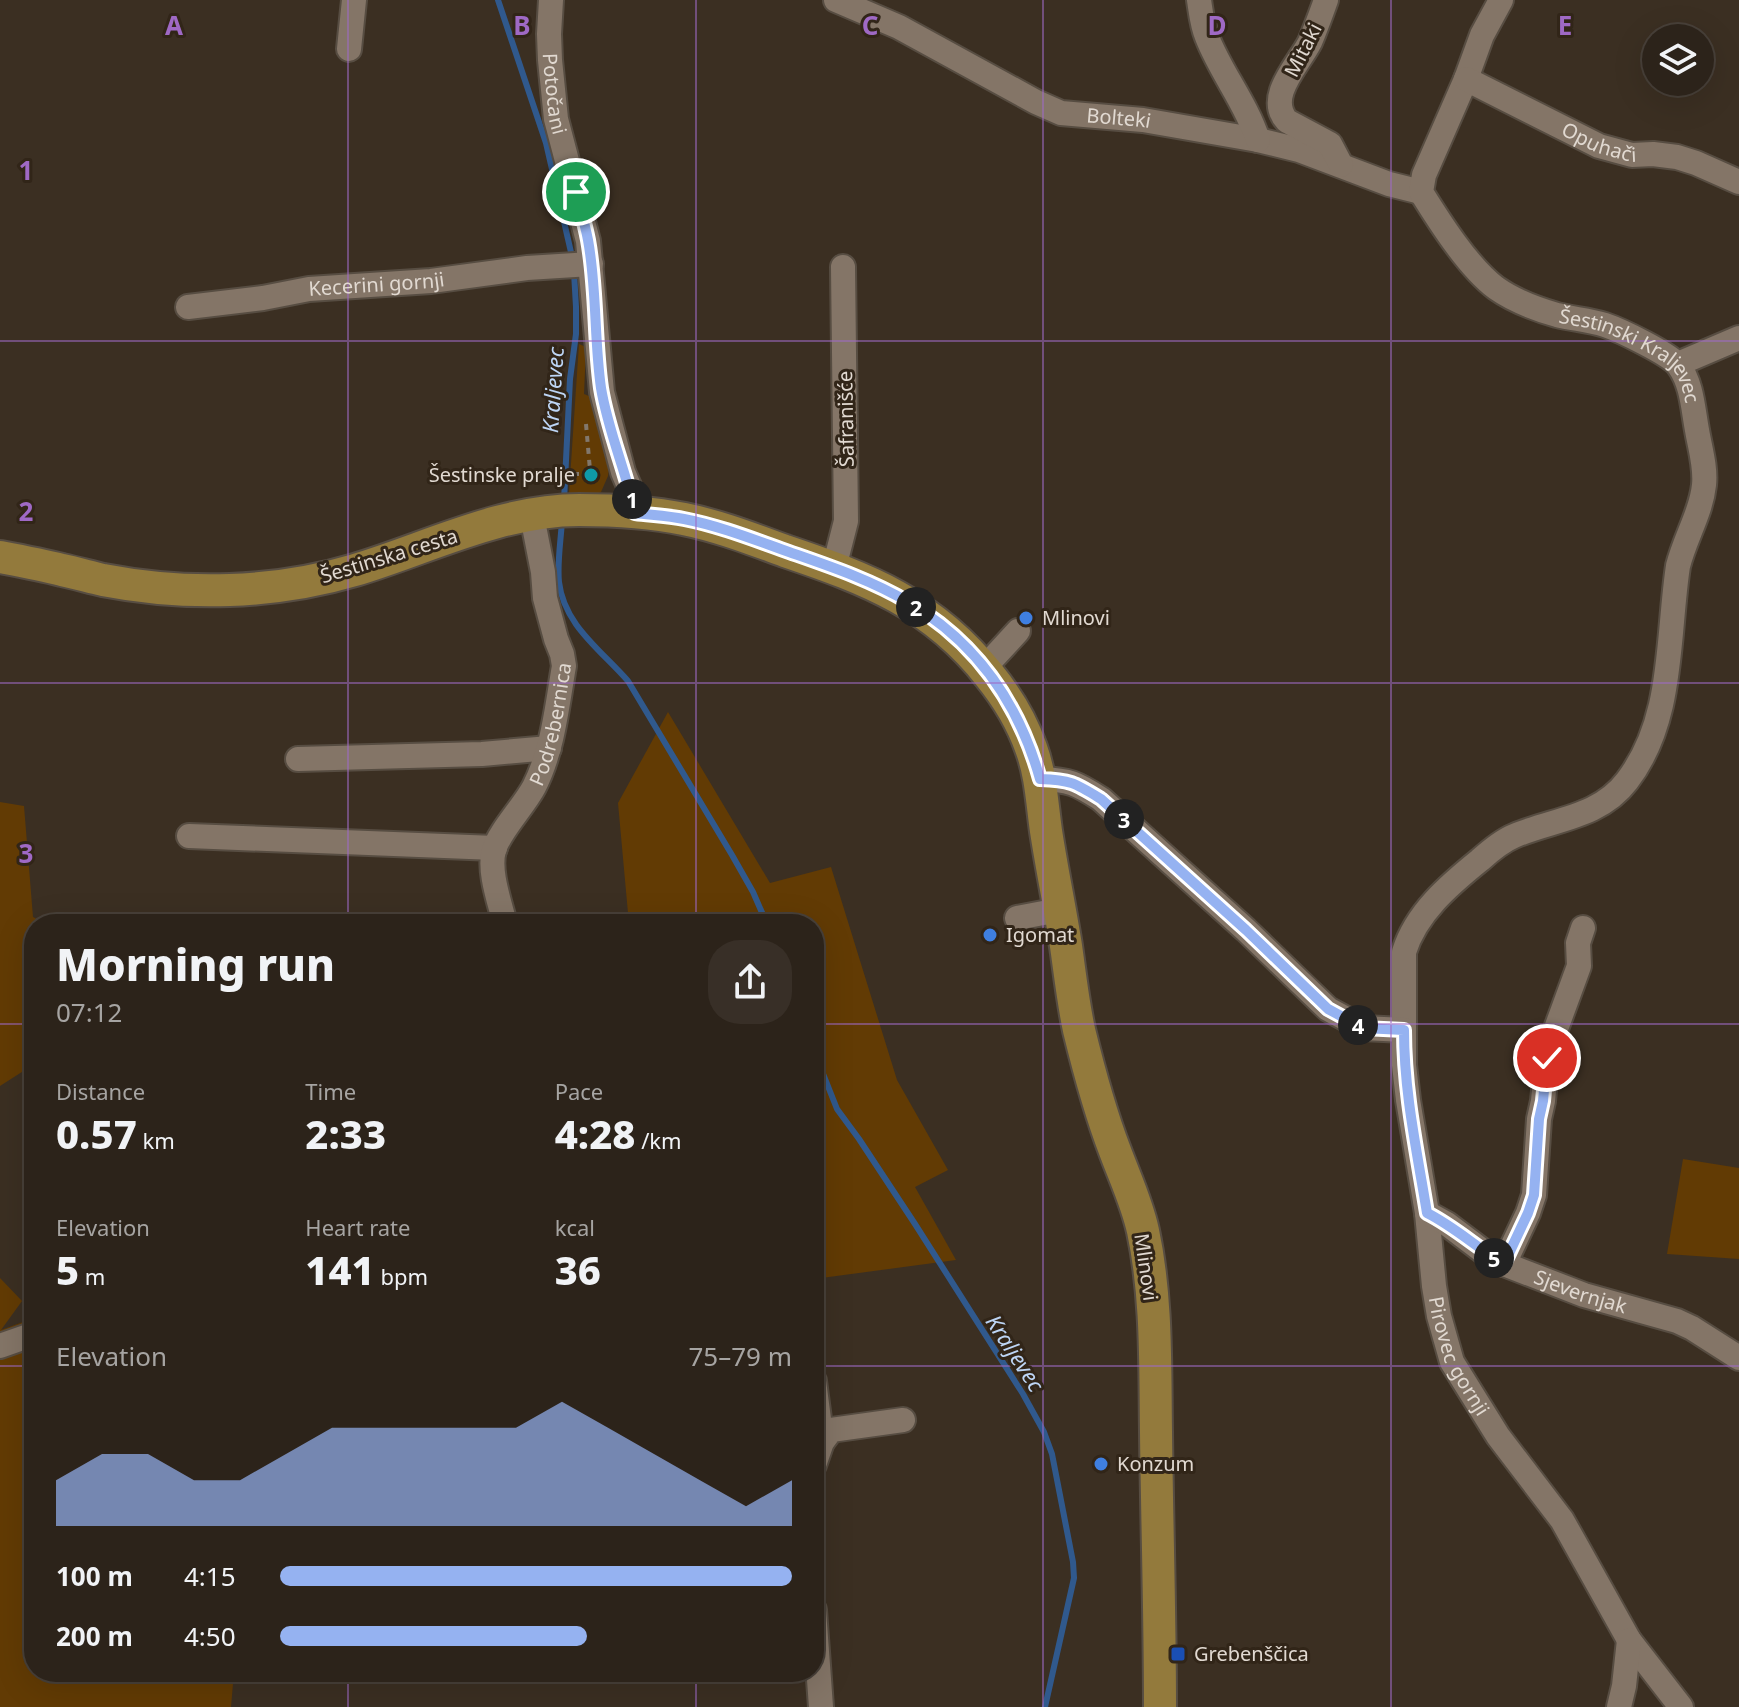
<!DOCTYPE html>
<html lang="en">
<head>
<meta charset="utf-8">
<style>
	:root { --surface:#2c231a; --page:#382f27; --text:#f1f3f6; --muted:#a6a4a2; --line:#484039; --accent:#95b2f1 }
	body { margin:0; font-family:"Noto Sans",sans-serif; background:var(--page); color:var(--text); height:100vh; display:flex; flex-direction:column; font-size:30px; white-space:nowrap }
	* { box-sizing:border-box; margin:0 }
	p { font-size:26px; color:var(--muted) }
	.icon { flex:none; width:44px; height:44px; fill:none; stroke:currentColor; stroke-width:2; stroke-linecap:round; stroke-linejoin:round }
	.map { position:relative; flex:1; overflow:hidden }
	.sheet { position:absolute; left:24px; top:914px; width:800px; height:768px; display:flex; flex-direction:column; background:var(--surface); border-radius:32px; box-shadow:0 8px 32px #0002,0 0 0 2px var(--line) }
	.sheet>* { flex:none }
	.tools { position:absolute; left:1642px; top:24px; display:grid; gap:16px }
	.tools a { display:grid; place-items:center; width:72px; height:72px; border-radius:50%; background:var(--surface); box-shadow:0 8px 32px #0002,0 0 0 2px var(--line); font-size:40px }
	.pin { position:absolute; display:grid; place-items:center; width:68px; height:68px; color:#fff; margin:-34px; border:4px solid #fff; border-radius:50%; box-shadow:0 2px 8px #0007 }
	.km { position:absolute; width:40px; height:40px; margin:-20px; border-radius:50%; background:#222; color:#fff; font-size:22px; line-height:40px; text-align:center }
	.round { display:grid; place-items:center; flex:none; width:84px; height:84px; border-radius:32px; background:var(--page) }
	.headline { display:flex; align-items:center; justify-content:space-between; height:136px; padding:0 32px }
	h1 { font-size:44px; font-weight:800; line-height:60px }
	.figures { display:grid; grid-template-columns:repeat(3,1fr); gap:12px; height:136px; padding:8px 32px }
	.figures div { display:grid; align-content:center }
	.figures b { font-size:40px; font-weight:800 }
	.figures small { font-size:22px; font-weight:400 }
	.figures p { font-size:22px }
	.chart { height:224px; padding:16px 32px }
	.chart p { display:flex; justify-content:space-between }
	.chart svg { width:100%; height:144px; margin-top:8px; fill:var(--accent); opacity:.7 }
	ul { padding:0 32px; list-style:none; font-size:26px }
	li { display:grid; grid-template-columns:128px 96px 1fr; align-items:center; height:60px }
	li i { height:20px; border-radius:10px; background:var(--accent) }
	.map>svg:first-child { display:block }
</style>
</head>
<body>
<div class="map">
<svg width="1739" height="1707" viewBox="0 0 1739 1707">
	<rect width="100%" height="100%" fill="#3b2f22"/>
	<!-- green -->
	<g fill="#623b04">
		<path d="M579 344 586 347 584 394 589 396 609 469 608 476 601 492 597 494 569 493Z"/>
		<path d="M668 712 770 883 831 867 897 1080 948 1170 915 1187 956 1260 814 1279V924H629L618 803Z"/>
		<path d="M0 802 24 806 33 917 47 924H34V1082L25 1070 0 1086Z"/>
		<path d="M163 916 254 924H93V922Z"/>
		<path d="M1683 1159 1739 1168V1259L1667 1254Z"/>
		<path d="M0 1278 22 1301 1 1330 34 1318V1672H234L231 1707H0Z"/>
	</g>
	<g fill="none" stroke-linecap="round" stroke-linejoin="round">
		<!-- stream -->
		<g stroke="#30598d" stroke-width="6">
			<path d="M498 0 546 143 573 261"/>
			<path d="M564 501 570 379 576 334V307L574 272"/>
			<path d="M562 520C561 540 557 562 559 582 564 625 601 650 628 681L732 855 753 892 767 924"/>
			<path d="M814 1051 837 1109 859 1139 915 1224 1023 1394 1044 1432 1052 1454 1073 1562 1074 1578 1045 1707"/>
		</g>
		<!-- minor casing -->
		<g stroke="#574d42" stroke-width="28">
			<g id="minor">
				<path id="s1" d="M551 0 549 34 550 60 556 119 588 241 602 392 623 472 629 486 635 513"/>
				<path id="s2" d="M836 0 899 27 1036 102 1061 113 1143 120 1258 140 1299 150 1389 184 1421 192"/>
				<path d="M1199 0C1201 13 1202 25 1207 37 1221 73 1246 103 1258 140"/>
				<path d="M1326 0C1321 14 1316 28 1310 42 1299 64 1265 97 1287 121L1330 144 1341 165"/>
				<path id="s3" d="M1501 0 1482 35 1466 79 1424 175 1421 192C1439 221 1468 267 1496 288 1513 300 1536 309 1557 315 1573 319 1589 320 1605 325 1620 330 1670 354 1679 366 1692 384 1693 409 1697 430 1700 448 1706 467 1704 485 1701 513 1685 538 1678 566 1667 639 1674 720 1627 781 1599 818 1553 819 1514 836 1502 841 1490 851 1480 860 1449 885 1416 913 1404 952V1065L1408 1100 1427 1213 1434 1286 1439 1316 1452 1362 1498 1436 1562 1520 1629 1640 1681 1707"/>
				<path d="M349 49 354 0"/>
				<path id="s4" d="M1466 79 1599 146 1632 155 1653 154 1677 157 1696 163 1739 182"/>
				<path id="s5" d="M188 307 263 298 309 289 431 281 527 268 591 264"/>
				<path d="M1678 364 1739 338"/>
				<path d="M834 568 846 521 843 267"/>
				<path d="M984 668 1018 631"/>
				<path d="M298 759 482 754 549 748"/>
				<path d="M1040 779C1070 780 1076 783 1101 799L1246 930 1328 1009 1363 1028 1404 1030"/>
				<path d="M189 836 495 848"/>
				<path d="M1017 918 1059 910"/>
				<path id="s6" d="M505 924C500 903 488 871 494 850 499 832 524 806 534 787 553 750 557 706 564 666L562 654 556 639 545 598 543 572 532 516"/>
				<path id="s7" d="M1427 1213 1447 1224 1488 1255 1504 1264 1584 1295 1677 1321 1692 1328 1739 1358"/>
				<path d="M1504 1264 1528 1213 1534 1195 1539 1119 1543 1101 1547 1058 1557 1026 1579 966 1578 943 1583 928"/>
				<path d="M0 1346 34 1334"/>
				<path d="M814 1381 822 1442"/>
				<path d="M814 1465 822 1442 831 1430 903 1420"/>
				<path d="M814 1610 821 1707"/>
				<path d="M1619 1707 1624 1686 1629 1640"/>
			</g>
		</g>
		<!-- major casing -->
		<g stroke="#574d42" stroke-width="36">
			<path id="major" d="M0 557C21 561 42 565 62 570 76 573 90 577 103 580 186 596 274 594 355 570 428 548 501 510 579 510 613 510 650 512 684 519 719 526 752 539 785 551 868 579 933 604 989 675 1007 697 1022 722 1031 748 1041 775 1042 803 1046 831 1052 870 1060 908 1066 946 1070 974 1073 1002 1079 1030 1089 1071 1100 1112 1115 1151 1125 1178 1137 1203 1143 1231 1157 1297 1155 1365 1156 1432 1157 1523 1160 1615 1160 1707"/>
		</g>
		<!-- path -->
		<g stroke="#82786d" stroke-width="4" stroke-dasharray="6 6" stroke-linecap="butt">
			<path d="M586 424 590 470"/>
			<circle cx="590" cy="475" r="5"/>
			<path d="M573 474H585"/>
		</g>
		<!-- minor -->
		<use href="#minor" stroke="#847567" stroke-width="24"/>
		<!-- major -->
		<use href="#major" stroke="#937a3c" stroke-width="32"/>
	</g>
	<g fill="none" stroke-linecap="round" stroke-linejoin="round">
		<!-- route casing -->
		<g stroke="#fff" stroke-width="16">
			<path id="route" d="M576 192C580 208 585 224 588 240 597 289 594 339 601 388 608 431 626 471 635 513 651 515 668 516 684 519 720 526 755 540 789 552 829 566 871 580 908 602 976 642 1019 704 1040 779 1071 780 1075 783 1101 799L1246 930 1328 1009 1363 1028 1404 1030C1404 1093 1417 1151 1427 1213 1455 1227 1477 1248 1504 1264L1528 1213 1534 1195 1539 1119 1543 1101 1547 1058"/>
		</g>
		<!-- route -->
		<use href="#route" stroke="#95b2f1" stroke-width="10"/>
	</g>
	<!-- grid -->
	<path fill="none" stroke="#9f69c5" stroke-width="2" stroke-opacity="0.55" d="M348 0V924M696 0V924M1043 0V1707M1391 0V1707M0 341H1739M0 683H1739M0 1024H34M814 1024H1739M0 1366H34M814 1366H1739M348 1672V1707M696 1672V1707"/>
	<!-- markers -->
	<circle fill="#0f9aa8" stroke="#312518" stroke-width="3" cx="591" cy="475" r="8"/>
	<g fill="#3f7fe0" stroke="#312518" stroke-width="3">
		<circle cx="1026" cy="618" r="8"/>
		<circle cx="990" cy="935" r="8"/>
		<circle cx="1101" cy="1464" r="8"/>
	</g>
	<rect fill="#1a4fb4" stroke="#312518" stroke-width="3" x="1170" y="1646" width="16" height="16" rx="4"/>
	<g text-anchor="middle" stroke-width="6" stroke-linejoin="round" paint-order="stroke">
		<!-- street labels -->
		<g font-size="20" fill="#e1d9d1" stroke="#312518">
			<text transform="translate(1303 50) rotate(-63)" y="7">Mitaki</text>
			<text dy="7" stroke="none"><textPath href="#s1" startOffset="94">Potočani</textPath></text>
			<text dy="7" stroke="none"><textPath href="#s2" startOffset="310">Bolteki</textPath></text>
			<text dy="7" stroke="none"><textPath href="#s4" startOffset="148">Opuhači</textPath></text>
			<text dy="7" stroke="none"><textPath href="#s5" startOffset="190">Kecerini gornji</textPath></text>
			<text dy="7" stroke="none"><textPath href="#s3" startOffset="486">Šestinski Kraljevec</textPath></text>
			<text transform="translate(846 419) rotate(-91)" y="7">Šafranišće</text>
			<text transform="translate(389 556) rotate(-17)" y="7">Šestinska cesta</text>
			<text dy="7" stroke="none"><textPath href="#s6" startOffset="216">Podrebernica</textPath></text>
			<text transform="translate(1146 1267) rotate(82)" y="7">Mlinovi</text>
			<text dy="7" stroke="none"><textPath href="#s7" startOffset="174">Sjevernjak</textPath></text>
			<text dy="7" stroke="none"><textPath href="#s3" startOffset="1666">Pirovec gornji</textPath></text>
		</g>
		<!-- poi labels -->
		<g font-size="20" fill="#e1d9d1" stroke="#312518" text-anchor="start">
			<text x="575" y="482" text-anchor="end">Šestinske pralje</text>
			<text x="1042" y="625">Mlinovi</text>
			<text x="1006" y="942">Igomat</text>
			<text x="1117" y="1471">Konzum</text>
			<text x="1194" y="1661">Grebenščica</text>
		</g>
		<!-- water labels -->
		<g font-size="22" font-style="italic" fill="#bdd5f5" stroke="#312518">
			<text transform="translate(553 390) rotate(-86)" y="8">Kraljevec</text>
			<text transform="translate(1015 1353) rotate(57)" y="8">Kraljevec</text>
		</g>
	</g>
	<g font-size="26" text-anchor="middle" font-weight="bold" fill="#9f69c5" stroke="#312518" stroke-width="6" stroke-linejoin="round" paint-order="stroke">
		<text x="174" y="35">A</text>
		<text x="522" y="35">B</text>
		<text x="870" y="35">C</text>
		<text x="1217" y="35">D</text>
		<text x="1565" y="35">E</text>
		<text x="26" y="180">1</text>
		<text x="26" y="521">2</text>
		<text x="26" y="863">3</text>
	</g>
</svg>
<div class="tools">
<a><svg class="icon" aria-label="layers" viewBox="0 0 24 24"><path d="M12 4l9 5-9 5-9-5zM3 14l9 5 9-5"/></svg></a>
</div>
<div class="pin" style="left:576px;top:192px;background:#1e9e55"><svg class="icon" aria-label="arrive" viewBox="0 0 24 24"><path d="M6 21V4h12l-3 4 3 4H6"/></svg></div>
<div class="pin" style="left:1547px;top:1058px;background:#d93025"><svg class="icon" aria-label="check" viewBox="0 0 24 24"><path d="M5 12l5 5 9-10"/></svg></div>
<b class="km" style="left:632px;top:499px">1</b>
<b class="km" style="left:916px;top:607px">2</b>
<b class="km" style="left:1124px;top:819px">3</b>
<b class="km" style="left:1358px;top:1025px">4</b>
<b class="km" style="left:1494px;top:1258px">5</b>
<section class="sheet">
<div class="headline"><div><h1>Morning run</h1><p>07:12</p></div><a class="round"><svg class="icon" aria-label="share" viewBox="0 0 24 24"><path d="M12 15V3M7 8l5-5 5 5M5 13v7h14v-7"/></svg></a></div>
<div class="figures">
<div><p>Distance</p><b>0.57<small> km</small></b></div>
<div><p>Time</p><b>2:33</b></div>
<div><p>Pace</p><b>4:28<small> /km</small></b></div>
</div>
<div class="figures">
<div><p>Elevation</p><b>5<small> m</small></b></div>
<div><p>Heart rate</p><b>141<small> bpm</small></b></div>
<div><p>kcal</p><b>36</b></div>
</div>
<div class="chart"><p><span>Elevation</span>75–79 m</p>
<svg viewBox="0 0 160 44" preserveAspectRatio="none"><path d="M0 44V30L10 22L20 22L30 30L40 30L50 22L60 14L70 14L80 14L90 14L100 14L110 6L120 14L130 22L140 30L150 38L160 30V44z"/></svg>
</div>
<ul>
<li><b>100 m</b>4:15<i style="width:100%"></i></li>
<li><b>200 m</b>4:50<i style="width:60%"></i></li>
</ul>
</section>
</div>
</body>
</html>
